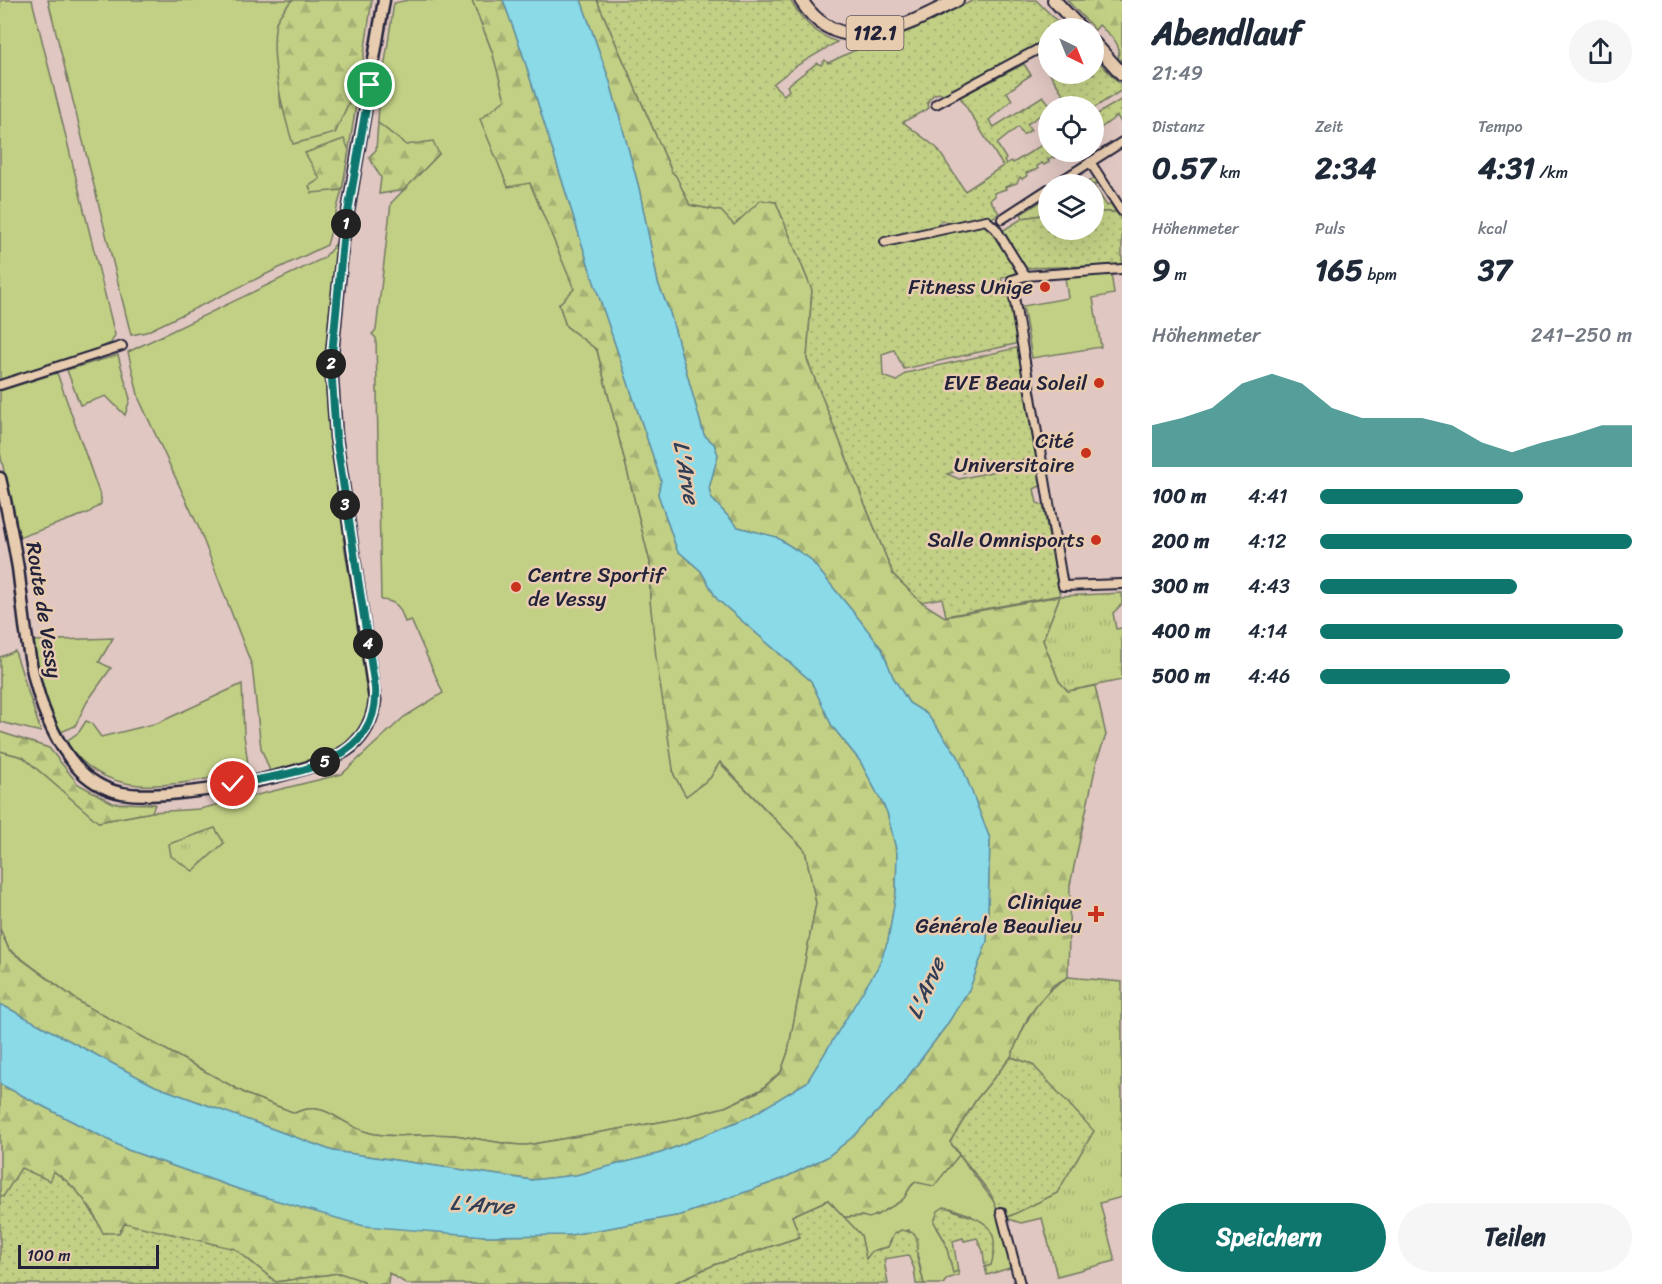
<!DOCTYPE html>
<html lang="de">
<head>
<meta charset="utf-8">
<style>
	:root { --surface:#fff; --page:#f6f6f7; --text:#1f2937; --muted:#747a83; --accent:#0f766e }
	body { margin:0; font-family:Sriracha,sans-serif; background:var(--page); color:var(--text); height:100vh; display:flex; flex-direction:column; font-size:22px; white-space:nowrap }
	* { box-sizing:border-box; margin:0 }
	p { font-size:20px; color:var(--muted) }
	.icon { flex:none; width:33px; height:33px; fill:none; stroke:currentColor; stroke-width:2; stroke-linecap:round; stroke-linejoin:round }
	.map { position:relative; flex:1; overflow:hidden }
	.side { display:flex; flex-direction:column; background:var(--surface); width:540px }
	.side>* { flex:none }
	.needle { width:39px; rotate:137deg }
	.tools { position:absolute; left:1038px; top:18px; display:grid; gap:12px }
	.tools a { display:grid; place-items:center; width:66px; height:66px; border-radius:50%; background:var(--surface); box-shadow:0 6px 24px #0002; font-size:30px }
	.scale { position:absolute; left:18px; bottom:15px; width:141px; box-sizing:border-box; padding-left:6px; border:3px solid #22223b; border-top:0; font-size:16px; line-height:21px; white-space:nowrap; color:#22223b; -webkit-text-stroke:4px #e8ccaf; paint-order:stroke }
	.pin { position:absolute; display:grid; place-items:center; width:51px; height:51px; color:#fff; margin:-26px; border:3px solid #fff; border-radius:50%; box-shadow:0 2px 6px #0007 }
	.km { position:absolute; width:30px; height:30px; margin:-15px; border-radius:50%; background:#222; color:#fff; font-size:16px; line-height:30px; text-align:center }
	.round { display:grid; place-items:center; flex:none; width:63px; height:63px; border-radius:32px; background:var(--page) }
	.overview { display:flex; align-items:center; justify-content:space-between; height:102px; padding:0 30px }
	h1 { font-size:33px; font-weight:700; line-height:45px }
	.stats { display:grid; grid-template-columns:repeat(3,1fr); gap:9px; height:102px; padding:6px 30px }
	.stats div { display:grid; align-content:center }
	.stats b { font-size:30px; font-weight:700 }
	.stats small { font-size:16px; font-weight:400 }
	.stats p { font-size:16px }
	.chart { height:168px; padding:12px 30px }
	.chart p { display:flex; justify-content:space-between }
	.chart svg { width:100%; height:108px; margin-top:6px; fill:var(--accent); opacity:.7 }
	.action { display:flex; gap:12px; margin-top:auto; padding:12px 30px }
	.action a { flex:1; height:69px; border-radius:36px; background:var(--accent); color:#fff; font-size:24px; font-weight:700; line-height:69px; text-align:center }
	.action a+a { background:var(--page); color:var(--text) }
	ul { padding:0 30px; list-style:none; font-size:20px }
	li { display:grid; grid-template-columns:96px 72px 1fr; align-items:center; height:45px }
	li i { height:15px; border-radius:8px; background:var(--accent) }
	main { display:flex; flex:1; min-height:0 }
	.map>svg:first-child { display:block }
</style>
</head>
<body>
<main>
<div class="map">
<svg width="1122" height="1284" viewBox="0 0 1122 1284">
	<defs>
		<pattern id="forest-firs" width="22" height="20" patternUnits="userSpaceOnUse" patternTransform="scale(1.5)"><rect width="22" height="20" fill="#c2d085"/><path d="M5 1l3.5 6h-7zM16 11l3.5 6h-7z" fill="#a6b274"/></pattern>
		<pattern id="park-tufts" width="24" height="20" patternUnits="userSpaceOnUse" patternTransform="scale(1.5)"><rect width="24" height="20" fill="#c2d085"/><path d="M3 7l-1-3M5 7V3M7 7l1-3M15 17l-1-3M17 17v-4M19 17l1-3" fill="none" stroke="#a6b274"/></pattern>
		<pattern id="garden-dots" width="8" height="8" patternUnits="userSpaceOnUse" patternTransform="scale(1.5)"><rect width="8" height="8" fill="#c2d085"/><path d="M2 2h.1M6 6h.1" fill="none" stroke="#a6b274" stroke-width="1.8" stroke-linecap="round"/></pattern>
	</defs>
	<rect width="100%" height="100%" fill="#e1c7c1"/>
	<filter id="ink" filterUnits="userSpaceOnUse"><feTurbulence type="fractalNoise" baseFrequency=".0167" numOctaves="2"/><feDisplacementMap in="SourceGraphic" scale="12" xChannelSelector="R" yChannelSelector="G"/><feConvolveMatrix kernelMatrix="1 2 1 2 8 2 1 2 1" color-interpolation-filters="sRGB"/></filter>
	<g filter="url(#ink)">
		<!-- grass -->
		<g fill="#c2d085" stroke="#727960" stroke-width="1.5">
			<path d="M2 0H32L115 335 111 343 100 348 0 380V2Z"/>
			<path d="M48 0H292L276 22V54L281 108 335 133 361 75 342 190 327 245 146 332 131 335Z"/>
			<path d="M408 0H472L492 51 530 183 575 290 559 304 566 326 597 350 650 562V600L674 775 686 796 710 778 719 762 805 850 816 903 788 1052 781 1072 760 1090 725 1107 677 1119 527 1145C502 1145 479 1138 454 1135 426 1132 394 1140 367 1132 339 1124 325 1099 295 1113L248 1095 81 1003 9 949 0 929V751L23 757 99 822 151 812 200 809 342 774 404 717 443 693 411 620 405 622C400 608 398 601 381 600L376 338 372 334 376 330 391 203 439 154 406 145 378 123 379 102 394 3Z"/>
			<path d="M1095 178 1100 182 1094 186 1107 206 1111 204 1116 212H1094V184H1085Z"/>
			<path d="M1048 197V214L1023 218 1021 214Z"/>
			<path d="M337 242C336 279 327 315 326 352 324 414 336 476 346 538H343L349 575H353L371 697 364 723 344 745 316 760 270 771 261 748 252 666 198 526 139 399 128 352 324 258Z"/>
			<path d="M1111 273 1114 294 1093 298 1101 347 1032 358 1023 306 1068 298 1065 278Z"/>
			<path d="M118 355 130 399 125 415 106 396 80 405 67 370Z"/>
			<path d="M57 373 101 498V504L88 513 21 537 18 534 0 453V391Z"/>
			<path d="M113 638 99 662 111 668 87 702 75 726 61 732 47 702 32 641Z"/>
			<path d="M15 651 41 732 0 722V657Z"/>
			<path d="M242 684 244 735 249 771C185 781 113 808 68 745V740L79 732 86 721 91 723 101 737 158 723Z"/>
			<path d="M959 1155 995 1203 1013 1267 987 1275 985 1267 991 1265 971 1215 950 1208 937 1228 945 1241 953 1272 958 1271 959 1275 947 1279 943 1284H924C919 1265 918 1247 909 1230L894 1234 888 1247 878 1249 866 1259 861 1235 844 1217 876 1216C884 1209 893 1207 901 1201 908 1195 907 1188 916 1182L934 1185Z"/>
		</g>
		<!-- forest -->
		<g fill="url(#forest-firs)" stroke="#727960" stroke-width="1.5">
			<path d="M292 0H372L361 75 335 133 293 144C283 113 269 57 276 23 278 16 287 6 292 0Z"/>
			<path d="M472 0H503L521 49 591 273 661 480 658 494 677 550 701 571 717 599 811 681 832 726 860 761 887 812 897 853 896 893 888 941 879 967 807 1082 751 1116 661 1153 576 1175 533 1180 333 1151 155 1086 0 1004V929L9 950 81 1003 248 1095 295 1113C325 1099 339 1124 367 1132 394 1140 426 1132 454 1135 479 1138 502 1145 527 1145L677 1119 725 1107 760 1091 781 1072 788 1052 816 903 805 850 720 762 710 778 686 796 674 775 656 657 650 600V562L597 350 566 326 559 304 574 289 530 183 508 187 480 119 505 100 492 51Z"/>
			<path d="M581 0H597L672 172 676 175 690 205 721 211 761 200 776 202 812 290 807 359 893 574 921 602 945 617 1060 596 1043 640 1059 681 1068 691 1095 686 1106 735 1097 760 1070 885 1068 977 1053 985 1028 1017 1011 1057 976 1100 950 1142 959 1155 934 1186 915 1182C908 1187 909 1191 904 1198 901 1202 874 1217 869 1218L862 1216 844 1217 828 1200 792 1216 800 1237 714 1265 672 1284H407L389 1273 388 1284H363L364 1282 339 1273 276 1282 235 1249 102 1233 93 1211 53 1172 50 1181 3 1197 0 1195V1084L128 1150 244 1191 427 1230 485 1236 570 1235 681 1215 782 1179 827 1157 855 1135 897 1091 946 1026 970 988 987 941 990 839 958 756 927 714 909 703 893 677 882 649 859 619 809 558 776 537 738 527 711 498 709 488 718 455 714 444 704 435 670 313 658 283 639 188 610 82Z"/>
			<path d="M1067 0H1122V62L1118 58C1122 42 1109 35 1099 25L1095 30Z"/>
			<path d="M378 123 406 145 433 141 439 154 404 190 379 194 381 178 369 157 376 150Z"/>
			<path d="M344 139 349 150 342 190 312 193 309 186 320 179 305 153Z"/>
			<path d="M0 732 49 748 78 784 113 803 155 804 152 812 98 822 23 757 0 751Z"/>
		</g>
		<!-- park -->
		<g fill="url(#park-tufts)" stroke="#727960" stroke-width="1.5">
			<path d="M1122 593V604L1113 613 1116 629 1122 628V680L1068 691 1059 681 1043 640 1060 596Z"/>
			<path d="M215 828 224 843 193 871 171 856 169 844Z"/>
			<path d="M1068 977 1122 982V1197L1100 1203 1115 1261 1057 1276 1042 1218 1021 1223 1006 1218 1057 1193 1032 1064 1011 1057C1024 1025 1037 994 1068 977Z"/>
		</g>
		<!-- garden -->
		<g fill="url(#garden-dots)" stroke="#727960" stroke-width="1.5">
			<path d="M597 0H790C802 20 815 34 837 42L796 66 773 84 784 95 789 90 787 86 817 63 821 65 825 60 828 63 872 42 916 28 974 0H1036L1060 24V28H1048V39L946 94C936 92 931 94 927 104L929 108 903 122 937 148 965 191 1003 166 960 97 1024 64 1031 75C1020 81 1017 86 1007 92L1012 100 989 120 994 127 1043 96 1051 106C1043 113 1037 118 1027 124L1031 130 1023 135 1018 127 997 144 1006 159 1004 161 1006 164 1011 161 1013 163 1048 141V152H1060L1059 155 1054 158 1053 156 1048 160 1049 162 1044 165 1042 163 1037 166 1038 169 1026 173 1027 176 1022 179 1020 177 1017 183 1005 187 1006 189 994 193 995 196 990 200 999 213 992 218 990 216 948 224 942 220 935 228 985 224C998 234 1016 257 1015 274L1002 278 1001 287 1009 294 1017 340 1015 344 904 369 894 350 882 354 883 376 897 381 906 373 1016 348 1018 350 1036 458 963 473 962 470 947 474 959 479 1037 462 1042 485 1034 489 1037 503 1043 505 1060 595 946 616 942 598 921 602 893 574 807 359 812 290 776 202 761 200 734 225 721 211 690 205 676 176 672 172Z"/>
			<path d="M1094 57 1122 86V90L1094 108 1071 106 1050 74H1094Z"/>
			<path d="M1122 99V124L1117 116 1094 133V116Z"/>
			<path d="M1094 212H1116L1122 220V265L1026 268 1002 231 1023 218 1048 214V230H1094Z"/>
			<path d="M1011 1057 1032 1064 1094 1131 1057 1193 1006 1218 998 1212 990 1193 950 1142 976 1100Z"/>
			<path d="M21 1168 50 1181 53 1171C78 1187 91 1207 103 1233H119L125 1223 235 1249 276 1282 339 1273 364 1281 363 1284H0V1195L3 1197Z"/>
			<path d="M828 1200 861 1235 866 1259 872 1251 888 1247 894 1234 901 1230 914 1233 917 1238V1257L924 1284H916L914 1268 908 1255 884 1259 888 1284H672L714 1265 800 1237 792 1216Z"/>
			<path d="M944 1207C951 1208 956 1212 963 1214 991 1221 1000 1235 991 1265L985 1267 983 1251 977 1238 964 1241 963 1238 953 1241 958 1271 953 1273 945 1241 934 1222 938 1211Z"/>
		</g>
		<!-- water -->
		<path fill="#8bdae8" stroke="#6190a3" stroke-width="1.5" d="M503 0H581L610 82 639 188 658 283 670 313 704 435 714 444 718 455 709 488 711 498 738 527 776 537 809 558 859 619 882 649 893 677 909 703 927 714 958 756 990 839 987 941 970 988 946 1026 897 1091 855 1135 827 1157 782 1179 681 1215 570 1235 485 1236 364 1226 244 1191 128 1150 0 1084V1004L155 1086 333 1151 532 1180 576 1175 661 1153 751 1116 807 1082 878 967 888 941 896 893 897 853 887 812 860 761 832 726 811 681 717 599 701 571 677 550 658 494 661 480 591 273 521 49Z"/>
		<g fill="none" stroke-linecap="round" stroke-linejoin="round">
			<!-- street casing -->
			<g stroke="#22223b" stroke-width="12">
				<g id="street">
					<path d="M936 104 1048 44"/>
					<path d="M1090 162 1122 211"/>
					<path d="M1056 184 1122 142"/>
					<path d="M1002 219 1048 189"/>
					<path d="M885 242 986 220 996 229 1025 276"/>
					<path d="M1122 269 1025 276 1012 280V285L1063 586 1122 584"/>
					<path d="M0 385 122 346"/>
					<path d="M1001 1212 1020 1284"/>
				</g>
			</g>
			<!-- secondary casing -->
			<g stroke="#22223b" stroke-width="15">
				<path id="secondary" d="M0 478C7 508 13 538 18 568 27 636 29 710 76 766 87 779 104 790 122 793 167 802 316 776 351 747 366 734 373 719 375 700L336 437 331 365 343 241 384 0"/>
			</g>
			<!-- primary casing -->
			<g stroke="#22223b" stroke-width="16">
				<g id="primary">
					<path d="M801 0C840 63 906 26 957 0"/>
					<path d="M1054 0 1080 28"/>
					<path d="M1094 43 1122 74"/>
				</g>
			</g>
			<!-- street -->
			<use href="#street" stroke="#e8ccaf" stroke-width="8"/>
			<!-- secondary -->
			<use href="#secondary" stroke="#e8ccaf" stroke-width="10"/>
			<!-- primary -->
			<use href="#primary" stroke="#e8ccaf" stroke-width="12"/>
		</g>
	</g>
	<g fill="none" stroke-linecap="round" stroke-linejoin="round" filter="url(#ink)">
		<!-- route casing -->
		<g stroke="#fff" stroke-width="12">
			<path id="route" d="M233 784C290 774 380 765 375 688L336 437 331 365 343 241 370 85"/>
		</g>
		<!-- route -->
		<use href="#route" stroke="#0f766e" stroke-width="8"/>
	</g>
	<!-- markers -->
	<g fill="#c8321e" stroke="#e8ccaf" stroke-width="2">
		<circle cx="1045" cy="287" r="6"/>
		<circle cx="1099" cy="383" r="6"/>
		<circle cx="1086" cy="453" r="6"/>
		<circle cx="1096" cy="540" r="6"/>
		<circle cx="516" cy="587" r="6"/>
		<path d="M1093 905h6v6h6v6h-6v6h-6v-6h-6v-6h6z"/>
	</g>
	<g text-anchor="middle" stroke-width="5" stroke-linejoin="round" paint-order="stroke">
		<!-- shield labels -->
		<rect fill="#e8ccaf" stroke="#5d555e" stroke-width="1.5" x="846.5" y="16" width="57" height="34" rx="4.5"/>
		<g font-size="20" font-weight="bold" fill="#22223b">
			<text x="875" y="40">112.1</text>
		</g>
		<!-- poi labels -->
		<g font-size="21" fill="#22223b" stroke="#e8ccaf" text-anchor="end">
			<text x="1033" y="294">Fitness Unige</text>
			<text x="1087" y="390">EVE Beau Soleil</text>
			<text x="1074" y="448">Cité<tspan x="1074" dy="24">Universitaire</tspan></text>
			<text x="1084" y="547">Salle Omnisports</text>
			<text x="528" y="582" text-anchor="start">Centre Sportif<tspan x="528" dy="24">de Vessy</tspan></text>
			<text x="1082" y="909">Clinique<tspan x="1082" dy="24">Générale Beaulieu</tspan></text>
		</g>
		<!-- street labels -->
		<g font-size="21" fill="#22223b" stroke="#e8ccaf">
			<text transform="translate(44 610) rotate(81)" y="7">Route de Vessy</text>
		</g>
		<!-- water labels -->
		<g font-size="22" font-style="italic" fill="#323e55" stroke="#e8ccaf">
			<text transform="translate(687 472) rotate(80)" y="8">L'Arve</text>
			<text transform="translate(925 988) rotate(-66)" y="8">L'Arve</text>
			<text transform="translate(482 1204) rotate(4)" y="8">L'Arve</text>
		</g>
	</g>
</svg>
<div class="tools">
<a><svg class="needle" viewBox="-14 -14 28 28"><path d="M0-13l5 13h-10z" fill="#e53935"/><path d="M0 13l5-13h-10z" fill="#747a83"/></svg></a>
<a><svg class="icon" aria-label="locate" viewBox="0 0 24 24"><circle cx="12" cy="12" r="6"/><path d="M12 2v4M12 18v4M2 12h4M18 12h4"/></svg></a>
<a><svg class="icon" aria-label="layers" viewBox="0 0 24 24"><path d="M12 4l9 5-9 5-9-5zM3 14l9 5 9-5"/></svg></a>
</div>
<div class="scale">100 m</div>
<div class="pin" style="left:370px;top:85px;background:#1e9e55"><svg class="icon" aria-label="arrive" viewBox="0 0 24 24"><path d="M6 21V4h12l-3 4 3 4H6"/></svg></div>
<div class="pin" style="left:233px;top:784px;background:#d93025"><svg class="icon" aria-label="check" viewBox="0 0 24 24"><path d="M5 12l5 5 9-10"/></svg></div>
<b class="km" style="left:346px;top:224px">1</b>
<b class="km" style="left:331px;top:364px">2</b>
<b class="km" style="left:345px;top:505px">3</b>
<b class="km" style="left:368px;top:644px">4</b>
<b class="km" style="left:325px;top:762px">5</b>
</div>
<section class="side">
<div class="overview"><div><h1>Abendlauf</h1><p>21:49</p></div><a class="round"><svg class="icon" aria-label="share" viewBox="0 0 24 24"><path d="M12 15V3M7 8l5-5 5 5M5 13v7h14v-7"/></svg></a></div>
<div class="stats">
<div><p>Distanz</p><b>0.57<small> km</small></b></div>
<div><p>Zeit</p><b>2:34</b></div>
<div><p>Tempo</p><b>4:31<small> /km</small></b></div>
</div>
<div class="stats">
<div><p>Höhenmeter</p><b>9<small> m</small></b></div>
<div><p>Puls</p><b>165<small> bpm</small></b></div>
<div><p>kcal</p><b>37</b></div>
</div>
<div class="chart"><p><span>Höhenmeter</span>241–250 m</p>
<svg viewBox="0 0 160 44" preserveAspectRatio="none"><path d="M0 44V27L10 24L20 20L30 10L40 6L50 10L60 20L70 24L80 24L90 24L100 27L110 34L120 38L130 34L140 31L150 27L160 27V44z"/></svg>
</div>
<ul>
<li><b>100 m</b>4:41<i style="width:65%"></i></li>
<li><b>200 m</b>4:12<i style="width:100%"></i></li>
<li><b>300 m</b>4:43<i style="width:63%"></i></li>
<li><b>400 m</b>4:14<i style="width:97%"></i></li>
<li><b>500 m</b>4:46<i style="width:61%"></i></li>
</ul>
<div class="action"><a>Speichern</a><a>Teilen</a></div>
</section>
</main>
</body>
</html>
